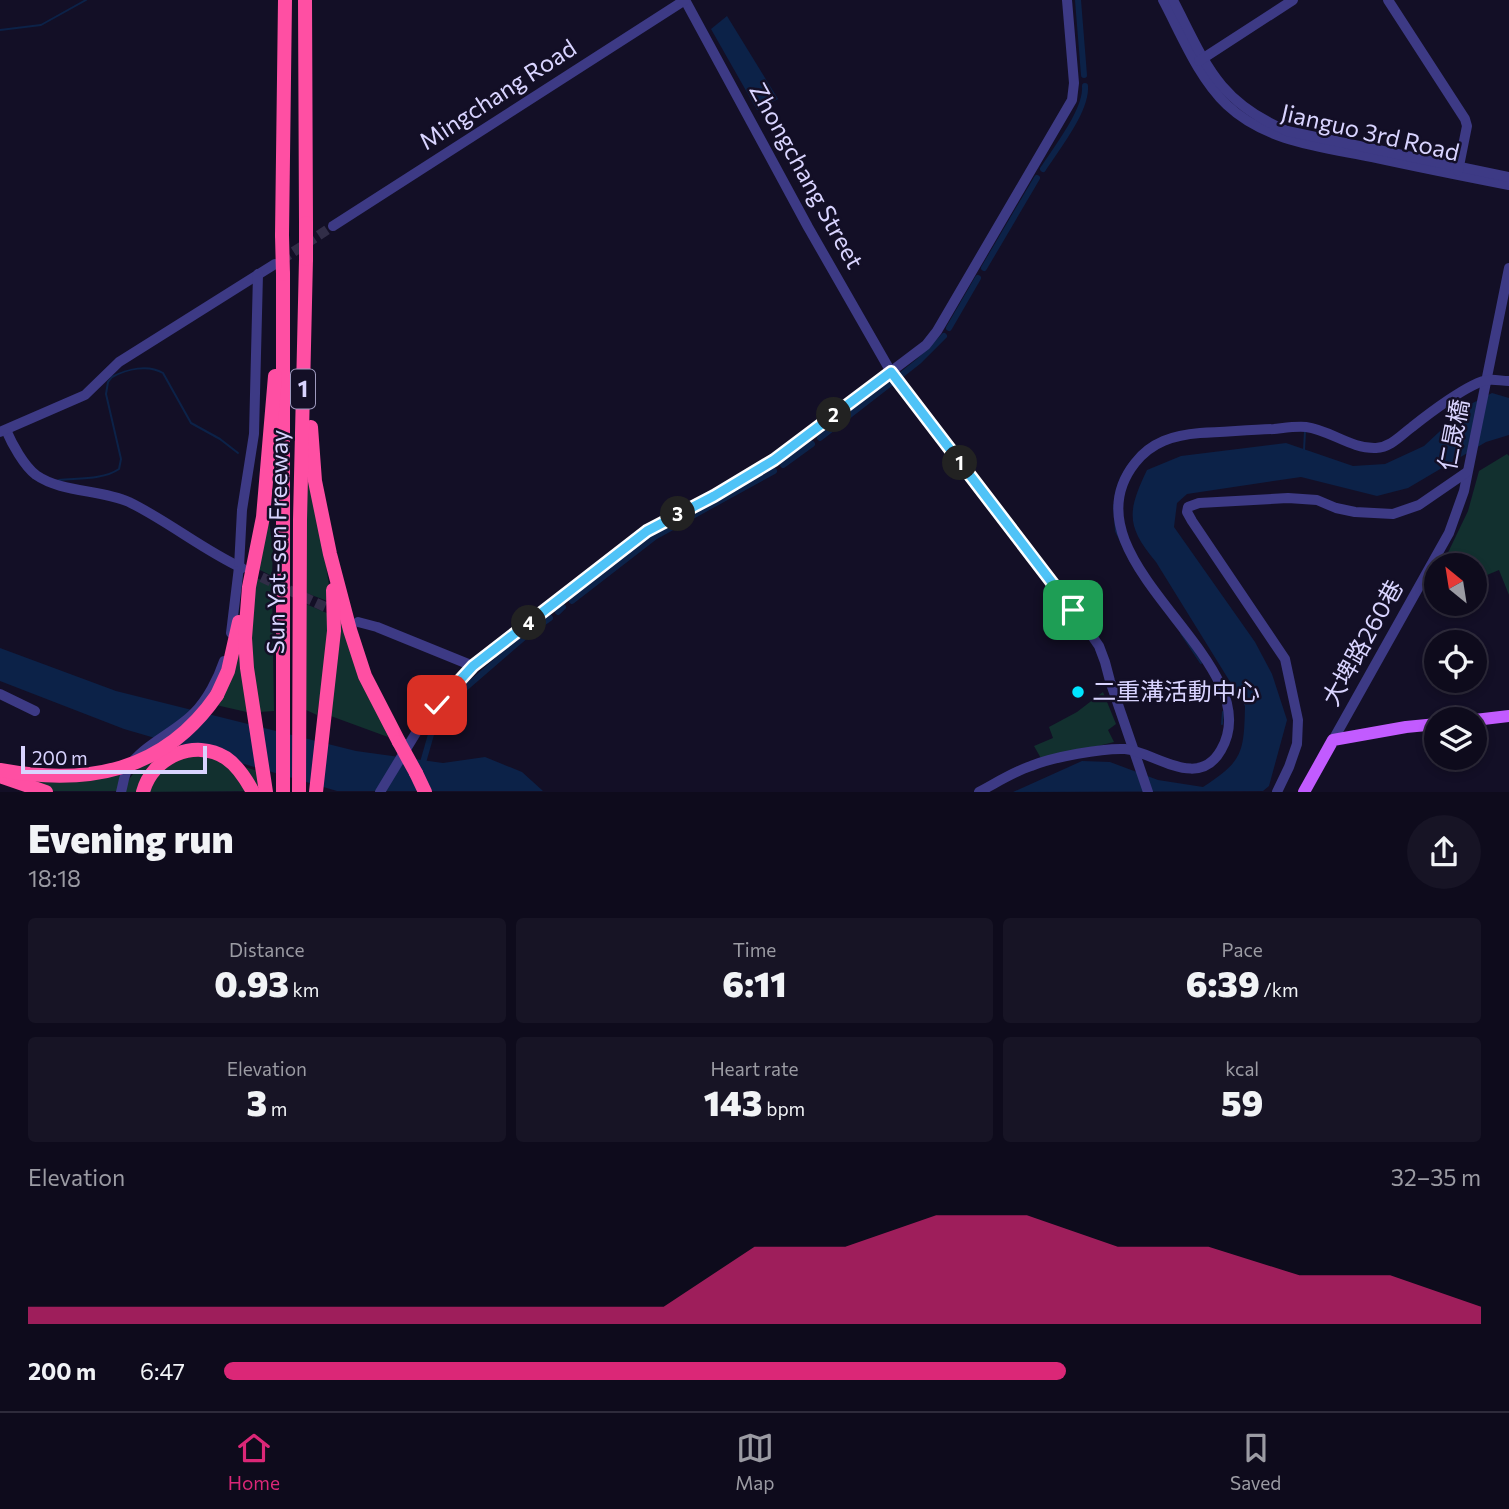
<!DOCTYPE html>
<html lang="en">
<head>
<meta charset="utf-8">
<style>
	:root { --surface:#0e0b1c; --page:#171425; --text:#f1f3f6; --muted:#9b9ba3; --line:#2e2b3b; --accent:#db2777 }
	body { margin:0; font-family:Commissioner,"Noto Sans TC",sans-serif; background:var(--page); color:var(--text); height:100vh; display:flex; flex-direction:column; font-size:26px; white-space:nowrap }
	* { box-sizing:border-box; margin:0 }
	p { font-size:23px; color:var(--muted) }
	.icon { flex:none; width:38px; height:38px; fill:none; stroke:currentColor; stroke-width:2; stroke-linecap:round; stroke-linejoin:round }
	.map { position:relative; height:792px; overflow:hidden }
	.drawer { display:flex; flex-direction:column; background:var(--surface); flex:1 }
	.drawer>* { flex:none }
	.needle { width:46px; rotate:330deg }
	.buttons { position:absolute; left:1424px; top:553px; display:grid; gap:14px }
	.buttons a { display:grid; place-items:center; width:63px; height:63px; border-radius:50%; background:var(--surface); box-shadow:0 4px 10px #0003,0 0 0 2px var(--line); font-size:35px }
	.scale { position:absolute; left:21px; bottom:18px; width:186px; box-sizing:border-box; padding-left:7px; border:4px solid #d9d4ff; border-top:0; font-size:19px; line-height:24px; white-space:nowrap; color:#d9d4ff; -webkit-text-stroke:5px #130f26; paint-order:stroke }
	.pin { position:absolute; display:grid; place-items:center; width:60px; height:60px; color:#fff; margin:-30px; border-radius:14px; box-shadow:0 4px 10px #0006 }
	.km { position:absolute; width:35px; height:35px; margin:-18px; border-radius:50%; background:#222; color:#fff; font-size:19px; line-height:35px; text-align:center }
	.round { display:grid; place-items:center; flex:none; width:74px; height:74px; border-radius:37px; background:var(--page) }
	.head { display:flex; align-items:center; justify-content:space-between; height:119px; padding:0 28px }
	h1 { font-size:38px; font-weight:800; line-height:52px }
	.stats { display:grid; grid-template-columns:repeat(3,1fr); gap:10px; height:119px; padding:7px 28px }
	.stats div { display:grid; align-content:center; border-radius:7px; background:var(--page); text-align:center }
	.stats b { font-size:35px; font-weight:800 }
	.stats small { font-size:19px; font-weight:400 }
	.stats p { font-size:19px }
	.chart { height:196px; padding:14px 28px }
	.chart p { display:flex; justify-content:space-between }
	.chart svg { width:100%; height:126px; margin-top:7px; fill:var(--accent); opacity:.7 }
	ul { padding:0 28px; list-style:none; font-size:23px }
	li { display:grid; grid-template-columns:112px 84px 1fr; align-items:center; height:52px }
	li i { height:18px; border-radius:9px; background:var(--accent) }
	.menu { display:flex; justify-content:space-around; align-items:center; height:98px; border-top:2px solid var(--line); background:var(--surface); font-size:19px; color:var(--muted) }
	.menu a { display:grid; justify-items:center; gap:4px }
	.menu .selected { color:var(--accent) }
	.map>svg:first-child { display:block }
</style>
</head>
<body>
<div class="map">
<svg width="1509" height="792" viewBox="0 0 1509 792">
	<rect width="100%" height="100%" fill="#130f26"/>
	<!-- green -->
	<g fill="#12302f">
		<path d="M306 434 329 585 330 602 306 593Z"/>
		<path d="M1507 454 1509 456V595L1499 570 1475 580V565H1442L1468 511 1479 471Z"/>
		<path d="M269 520 273 551 272 576 258 569Z"/>
		<path d="M256 578 272 584 274 711 259 712 250 654Z"/>
		<path d="M306 604 329 614 330 633 317 715 306 710Z"/>
		<path d="M338 619 342 620 358 669 388 737 328 715Z"/>
		<path d="M235 652 240 653 251 713 216 705Z"/>
		<path d="M1103 692 1116 724 1108 730 1114 742 1042 760 1034 746 1053 738 1049 727 1077 712Z"/>
		<path d="M177 747 258 771 260 791 124 792C130 766 156 758 177 747Z"/>
		<path d="M122 772 118 791H35V780Z"/>
	</g>
	<!-- water -->
	<g fill="#0c2248">
		<path d="M727 16 778 99 757 110 711 29Z"/>
		<path d="M1492 393 1509 398V435L1486 442 1408 488 1377 496 1301 477 1187 494 1177 503 1174 527 1255 642 1272 674 1287 720 1269 786 1263 791 1013 792 1082 761 1110 762 1158 780 1203 787C1243 761 1244 753 1245 706L1156 562C1126 526 1127 512 1147 470L1181 456 1286 443 1353 466 1385 464 1424 446 1467 406Z"/>
		<path d="M0 648 116 691 356 751 443 763 485 757 522 772 543 791H337L124 729 0 681Z"/>
	</g>
	<g fill="none" stroke-linecap="round" stroke-linejoin="round">
		<!-- stream -->
		<g stroke="#0c2248" stroke-width="2">
			<path d="M0 30 41 25 86 0"/>
			<path d="M1304 450 1305 431"/>
			<path d="M59 480C78 478 103 480 119 469L121 459 106 394 108 382 112 377C127 369 148 364 163 373L191 423 220 439 238 453"/>
			<path d="M1116 493 1121 478 1130 463"/>
			<path d="M1114 505 1116 531 1131 562"/>
			<path d="M1181 633 1201 663"/>
			<path d="M1222 724 1223 712"/>
		</g>
		<!-- canal -->
		<g stroke="#0c2248" stroke-width="6">
			<path d="M1078 0 1084 75"/>
			<path d="M1043 169C1056 149 1087 110 1085 86"/>
			<path d="M984 268 1037 178"/>
			<path d="M949 328 978 278"/>
			<path d="M900 376 919 361 944 336"/>
			<path d="M820 438 891 383"/>
			<path d="M783 465 812 444"/>
			<path d="M572 601 656 536 774 471"/>
			<path d="M558 612 563 607"/>
			<path d="M537 627 550 618"/>
			<path d="M449 709 463 690 529 633"/>
			<path d="M422 766 432 731 443 717"/>
		</g>
		<!-- minor-tunnel -->
		<g stroke="#312d47" stroke-width="10" stroke-dasharray="10 5" stroke-linecap="butt">
			<path d="M281 260 333 226"/>
			<path d="M248 571 336 612"/>
		</g>
		<!-- minor -->
		<g stroke="#3d3a85" stroke-width="10">
			<path d="M685 0 808 227 891 372 1083 623 1099 646 1105 662 1110 681 1148 792"/>
			<path d="M1163 0C1182 36 1198 77 1227 105 1266 142 1322 147 1372 157 1418 167 1463 176 1509 185"/>
			<path d="M1173 0C1206 64 1217 101 1287 131L1509 177"/>
			<path d="M1388 0 1465 119 1467 126 1458 171"/>
			<path d="M1199 61 1293 0"/>
			<path d="M333 226 685 0"/>
			<path d="M6 430C12 444 24 466 36 475 62 493 100 489 129 502 168 521 203 550 242 568"/>
			<path d="M0 432 85 395 119 362 275 264"/>
			<path d="M358 622 377 627 473 666"/>
			<path d="M231 633 239 567 242 510 254 434 258 274"/>
			<path d="M0 694 35 711"/>
			<path d="M1333 740 1449 533 1464 491 1509 268"/>
			<path d="M121 792C123 785 124 776 127 770 140 746 175 733 194 713 207 700 218 679 224 661"/>
			<path d="M380 792 425 718 473 666 647 531 714 496 774 460 926 345 937 331 1072 100 1074 83 1067 0"/>
			<path d="M979 792C996 783 1013 772 1031 766 1053 757 1102 748 1125 749 1155 752 1198 791 1221 750 1273 661 1058 560 1135 463 1151 442 1174 435 1200 433 1224 432 1249 430 1274 429 1284 428 1296 426 1306 427 1330 430 1351 449 1376 448 1391 447 1400 436 1412 427 1427 415 1470 382 1488 380 1494 379 1502 381 1509 381"/>
			<path d="M1277 792 1289 767 1297 744 1298 720 1285 659 1192 521 1187 512 1188 507 1199 503 1288 498 1317 500 1336 508 1355 512 1393 514 1419 505 1467 472"/>
		</g>
		<!-- major -->
		<g stroke="#c25bff" stroke-width="12">
			<path d="M1475 720 1509 716"/>
			<path d="M1304 792 1333 740 1406 727 1437 724"/>
		</g>
		<!-- highway -->
		<g stroke="#ff4fa3" stroke-width="14">
			<path d="M305 0 306 223"/>
			<path d="M282 235 285 0"/>
			<path d="M283 274V792"/>
			<path d="M311 427 315 481 330 554 350 630 365 676 399 742"/>
			<path d="M217 695 228 671 239 622"/>
			<path d="M416 773 425 792"/>
			<path d="M0 776 46 792"/>
			<path d="M143 792C152 757 195 738 226 758 238 766 246 779 253 792"/>
			<path d="M266 792 247 668 245 638 249 587 263 517 275 376"/>
			<path d="M299 792 300 520 306 259"/>
			<path d="M316 792 334 631 333 590"/>
		</g>
		<!-- highway-bridge -->
		<g stroke="#ff4fa3" stroke-width="14">
			<path d="M282 235 283 274"/>
			<path d="M306 259V223"/>
			<path d="M399 742 416 773"/>
			<path d="M0 770C87 786 164 772 217 695"/>
		</g>
	</g>
	<g fill="none" stroke-linecap="round" stroke-linejoin="round">
		<!-- route casing -->
		<g stroke="#fff" stroke-width="14">
			<path id="route" d="M437 705 473 666 647 531 714 496 774 460 891 372 1073 610"/>
		</g>
		<!-- route -->
		<use href="#route" stroke="#4fc3f7" stroke-width="9"/>
	</g>
	<!-- markers -->
	<circle fill="#00e5ff" stroke="#130f26" stroke-width="2.5" cx="1078" cy="692" r="7"/>
	<g text-anchor="middle" stroke-width="5" stroke-linejoin="round" paint-order="stroke">
		<!-- shield labels -->
		<rect fill="#130f26" stroke="#9e99be" stroke-width="2" x="291" y="369.5" width="24" height="39" rx="5"/>
		<g font-size="23" font-weight="bold" fill="#d9d4ff">
			<text x="303" y="397">1</text>
		</g>
		<!-- street labels -->
		<g font-size="24" fill="#d9d4ff" stroke="#130f26">
			<text transform="translate(498 95) rotate(-33)" y="8">Mingchang Road</text>
			<text transform="translate(1370 133) rotate(13)" y="8">Jianguo 3rd Road</text>
			<text transform="translate(806 176) rotate(61)" y="8">Zhongchang Street</text>
			<text transform="translate(1454 435) rotate(-79)" y="8">仁晟橋</text>
			<text transform="translate(278 542) rotate(-89)" y="8">Sun Yat-sen Freeway</text>
			<text transform="translate(1363 643) rotate(-61)" y="8">大埤路260巷</text>
		</g>
		<!-- poi labels -->
		<g font-size="24" fill="#d9d4ff" stroke="#130f26" text-anchor="start">
			<text x="1092" y="700">二重溝活動中心</text>
		</g>
	</g>
</svg>
<div class="buttons">
<a><svg class="needle" viewBox="-14 -14 28 28"><path d="M0-13l5 13h-10z" fill="#e53935"/><path d="M0 13l5-13h-10z" fill="#9b9ba3"/></svg></a>
<a><svg class="icon" aria-label="locate" viewBox="0 0 24 24"><circle cx="12" cy="12" r="6"/><path d="M12 2v4M12 18v4M2 12h4M18 12h4"/></svg></a>
<a><svg class="icon" aria-label="layers" viewBox="0 0 24 24"><path d="M12 4l9 5-9 5-9-5zM3 14l9 5 9-5"/></svg></a>
</div>
<div class="scale">200 m</div>
<div class="pin" style="left:1073px;top:610px;background:#1e9e55"><svg class="icon" aria-label="arrive" viewBox="0 0 24 24"><path d="M6 21V4h12l-3 4 3 4H6"/></svg></div>
<div class="pin" style="left:437px;top:705px;background:#d93025"><svg class="icon" aria-label="check" viewBox="0 0 24 24"><path d="M5 12l5 5 9-10"/></svg></div>
<b class="km" style="left:960px;top:463px">1</b>
<b class="km" style="left:834px;top:415px">2</b>
<b class="km" style="left:678px;top:514px">3</b>
<b class="km" style="left:529px;top:623px">4</b>
</div>
<section class="drawer">
<div class="head"><div><h1>Evening run</h1><p>18:18</p></div><a class="round"><svg class="icon" aria-label="share" viewBox="0 0 24 24"><path d="M12 15V3M7 8l5-5 5 5M5 13v7h14v-7"/></svg></a></div>
<div class="stats">
<div><p>Distance</p><b>0.93<small> km</small></b></div>
<div><p>Time</p><b>6:11</b></div>
<div><p>Pace</p><b>6:39<small> /km</small></b></div>
</div>
<div class="stats">
<div><p>Elevation</p><b>3<small> m</small></b></div>
<div><p>Heart rate</p><b>143<small> bpm</small></b></div>
<div><p>kcal</p><b>59</b></div>
</div>
<div class="chart"><p><span>Elevation</span>32–35 m</p>
<svg viewBox="0 0 160 44" preserveAspectRatio="none"><path d="M0 44V38L10 38L20 38L30 38L40 38L50 38L60 38L70 38L80 17L90 17L100 6L110 6L120 17L130 17L140 27L150 27L160 38V44z"/></svg>
</div>
<ul>
<li><b>200 m</b>6:47<i style="width:67%"></i></li>
</ul>
</section>
<nav class="menu">
<a class="selected"><svg class="icon" aria-label="home" viewBox="0 0 24 24"><path d="M3 11l9-7 9 7M6 9v11h12V9"/></svg>Home</a>
<a><svg class="icon" aria-label="map" viewBox="0 0 24 24"><path d="M3 6l6-2 6 2 6-2v14l-6 2-6-2-6 2zM9 4v14M15 6v14"/></svg>Map</a>
<a><svg class="icon" aria-label="saved" viewBox="0 0 24 24"><path d="M7 4h10v16l-5-4-5 4z"/></svg>Saved</a>
</nav>
</body>
</html>
